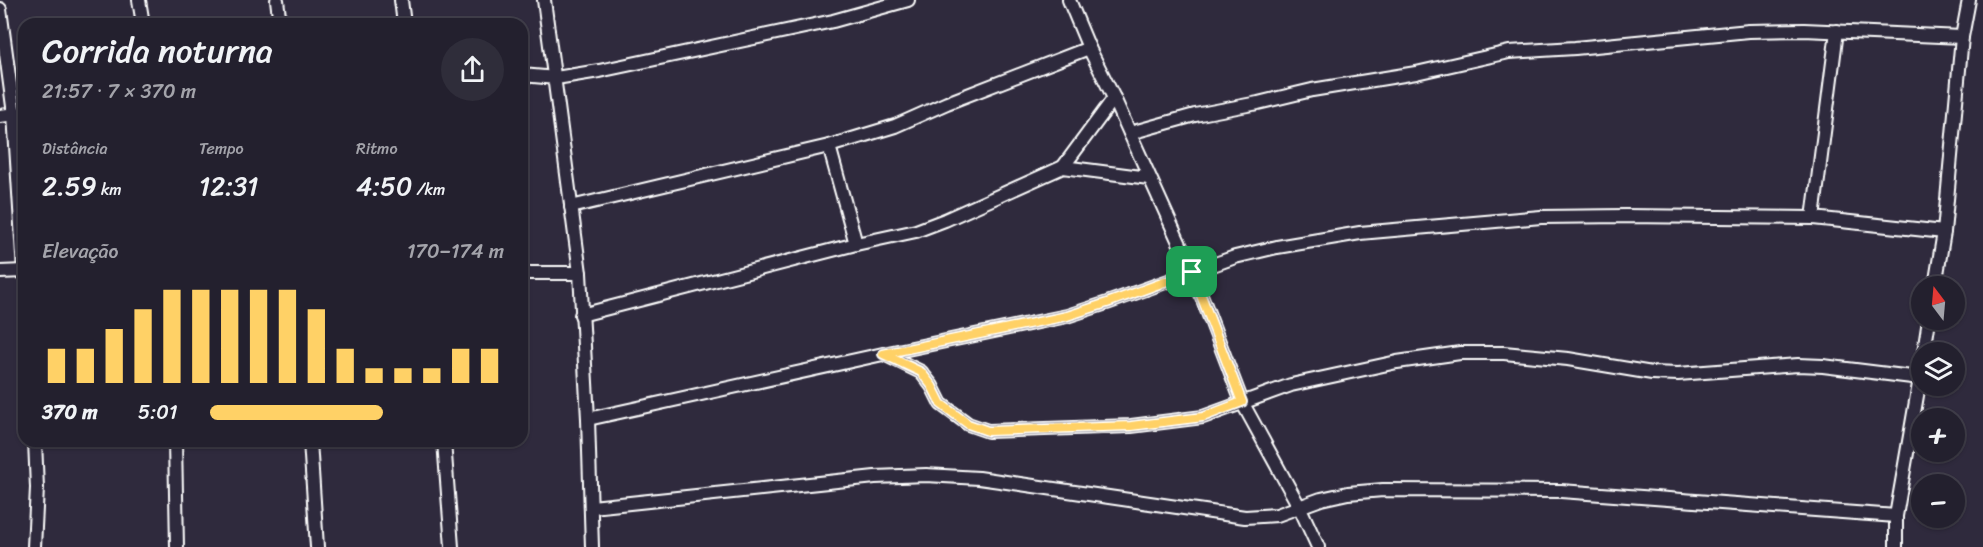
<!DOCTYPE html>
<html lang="pt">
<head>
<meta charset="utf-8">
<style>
	:root { --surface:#23202e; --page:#2f2d3a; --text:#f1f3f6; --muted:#a3a3aa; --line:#403e4a; --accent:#ffd166 }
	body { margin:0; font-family:Sriracha,sans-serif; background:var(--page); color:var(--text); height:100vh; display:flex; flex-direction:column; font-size:22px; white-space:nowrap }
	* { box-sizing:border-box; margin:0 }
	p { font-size:20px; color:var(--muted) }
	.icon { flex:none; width:33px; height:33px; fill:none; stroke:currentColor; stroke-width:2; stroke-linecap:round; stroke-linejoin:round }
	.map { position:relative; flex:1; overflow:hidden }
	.panel { position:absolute; left:18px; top:18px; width:510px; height:429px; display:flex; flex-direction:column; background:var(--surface); border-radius:18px; box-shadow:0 2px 4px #0004,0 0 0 2px var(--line) }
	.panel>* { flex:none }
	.needle { width:39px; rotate:344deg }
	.tools { position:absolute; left:1911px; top:276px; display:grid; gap:12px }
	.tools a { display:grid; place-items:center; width:54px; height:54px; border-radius:50%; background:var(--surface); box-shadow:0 2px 4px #0004,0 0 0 2px var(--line); font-size:30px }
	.pin { position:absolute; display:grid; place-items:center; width:51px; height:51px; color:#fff; margin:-26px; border-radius:12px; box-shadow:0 3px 9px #0006 }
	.round { display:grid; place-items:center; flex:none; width:63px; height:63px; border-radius:32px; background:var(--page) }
	.head { display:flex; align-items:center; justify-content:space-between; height:102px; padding:0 24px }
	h1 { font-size:33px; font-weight:600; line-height:45px }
	.figures { display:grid; grid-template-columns:repeat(3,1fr); gap:9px; height:102px; padding:6px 24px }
	.figures div { display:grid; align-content:center }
	.figures b { font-size:26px; font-weight:600 }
	.figures small { font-size:16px; font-weight:400 }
	.figures p { font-size:16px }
	.chart { height:168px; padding:12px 24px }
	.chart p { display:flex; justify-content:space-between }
	.chart svg { width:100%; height:108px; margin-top:6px; stroke:var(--accent); stroke-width:6 }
	ul { padding:0 24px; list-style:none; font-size:20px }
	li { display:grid; grid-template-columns:96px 72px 1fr; align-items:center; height:45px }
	li i { height:15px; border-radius:8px; background:var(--accent) }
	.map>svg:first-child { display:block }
</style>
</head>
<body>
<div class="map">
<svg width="1983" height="547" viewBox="0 0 1983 547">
	<rect width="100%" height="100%" fill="#2f2a3d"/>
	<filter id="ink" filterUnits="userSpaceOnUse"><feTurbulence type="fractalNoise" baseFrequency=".0167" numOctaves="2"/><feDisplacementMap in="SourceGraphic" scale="12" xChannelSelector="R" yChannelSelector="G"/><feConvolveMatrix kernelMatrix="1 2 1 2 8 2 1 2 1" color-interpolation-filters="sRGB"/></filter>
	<g filter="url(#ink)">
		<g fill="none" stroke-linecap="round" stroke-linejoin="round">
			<!-- minor casing -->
			<g stroke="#fff" stroke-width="16">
				<g id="minor">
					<path d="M139 0 143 24"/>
					<path d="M277 0 280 24"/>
					<path d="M401 0 404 24"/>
					<path d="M544 0 580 273 588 419 592 547"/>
					<path d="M1069 0 1089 48 1114 98 1192 271 1242 402 1300 508 1318 547"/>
					<path d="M0 9 14 114 24 272"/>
					<path d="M522 75 556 78 599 71 833 21 908 0"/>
					<path d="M0 116 24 113"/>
					<path d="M1130 133 1195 115 1258 103 1312 90 1416 73 1509 52 1575 48 1749 31 1804 30 1962 37"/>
					<path d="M829 146 856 244"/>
					<path d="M1063 167 1114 98"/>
					<path d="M571 207 829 146 895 126 947 103 1089 48"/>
					<path d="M1813 218 1837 31"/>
					<path d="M0 272 24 271"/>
					<path d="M522 273H580"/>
					<path d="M1935 286 1944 232 1962 37 1969 0"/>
					<path d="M581 315 856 244 916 231 945 220 1063 167 1149 178"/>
					<path d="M1924 352 1929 320"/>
					<path d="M884 354 921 372 932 386 941 404 968 424 988 431 1131 426 1203 417 1291 385 1397 362 1460 353H1504L1568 359 1652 373 1678 374 1798 365 1823 366 1920 378"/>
					<path d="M588 419 883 354 1067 316 1107 303 1235 257 1277 247 1360 233 1541 217 1625 216 1813 218 1944 232"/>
					<path d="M175 441 177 547"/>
					<path d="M310 441 317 547"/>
					<path d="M444 441 452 547"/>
					<path d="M592 507 875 477 926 475 979 478 1245 517 1277 515 1321 499 1348 493 1383 490 1561 491 1896 516"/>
					<path d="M34 547 37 488 35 441"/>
					<path d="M1896 547V516L1922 367"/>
				</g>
			</g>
			<!-- minor -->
			<use href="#minor" stroke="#2f2a3d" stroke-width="12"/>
		</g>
	</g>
	<g fill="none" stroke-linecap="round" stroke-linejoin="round" filter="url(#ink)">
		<!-- route casing -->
		<g stroke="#fff" stroke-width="12">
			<path id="route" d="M1192 272 1242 402 1203 417 1131 426 988 431 968 424 941 404 932 386 921 372 883 354 1067 316 1107 303Z"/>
		</g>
		<!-- route -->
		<use href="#route" stroke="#ffd166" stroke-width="8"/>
	</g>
</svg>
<div class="tools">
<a><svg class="needle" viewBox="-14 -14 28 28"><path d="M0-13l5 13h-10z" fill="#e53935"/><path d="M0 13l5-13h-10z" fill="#a3a3aa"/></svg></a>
<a><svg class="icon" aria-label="layers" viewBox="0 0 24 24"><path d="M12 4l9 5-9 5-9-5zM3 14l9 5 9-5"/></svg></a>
<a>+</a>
<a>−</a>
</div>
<div class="pin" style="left:1192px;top:272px;background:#1e9e55"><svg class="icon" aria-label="arrive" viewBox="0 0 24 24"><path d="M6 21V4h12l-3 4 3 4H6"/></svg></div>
<section class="panel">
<div class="head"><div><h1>Corrida noturna</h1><p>21:57 · 7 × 370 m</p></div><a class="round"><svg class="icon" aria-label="share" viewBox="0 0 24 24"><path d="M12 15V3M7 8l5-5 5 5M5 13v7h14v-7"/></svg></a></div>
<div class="figures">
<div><p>Distância</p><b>2.59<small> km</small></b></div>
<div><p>Tempo</p><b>12:31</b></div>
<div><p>Ritmo</p><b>4:50<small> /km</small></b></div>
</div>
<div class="chart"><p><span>Elevação</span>170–174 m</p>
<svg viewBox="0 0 160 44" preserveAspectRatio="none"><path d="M5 44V30M15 44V30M25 44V22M35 44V14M45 44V6M55 44V6M65 44V6M75 44V6M85 44V6M95 44V14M105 44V30M115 44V38M125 44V38M135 44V38M145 44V30M155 44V30"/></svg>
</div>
<ul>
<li><b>370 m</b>5:01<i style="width:59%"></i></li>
</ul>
</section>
</div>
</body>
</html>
